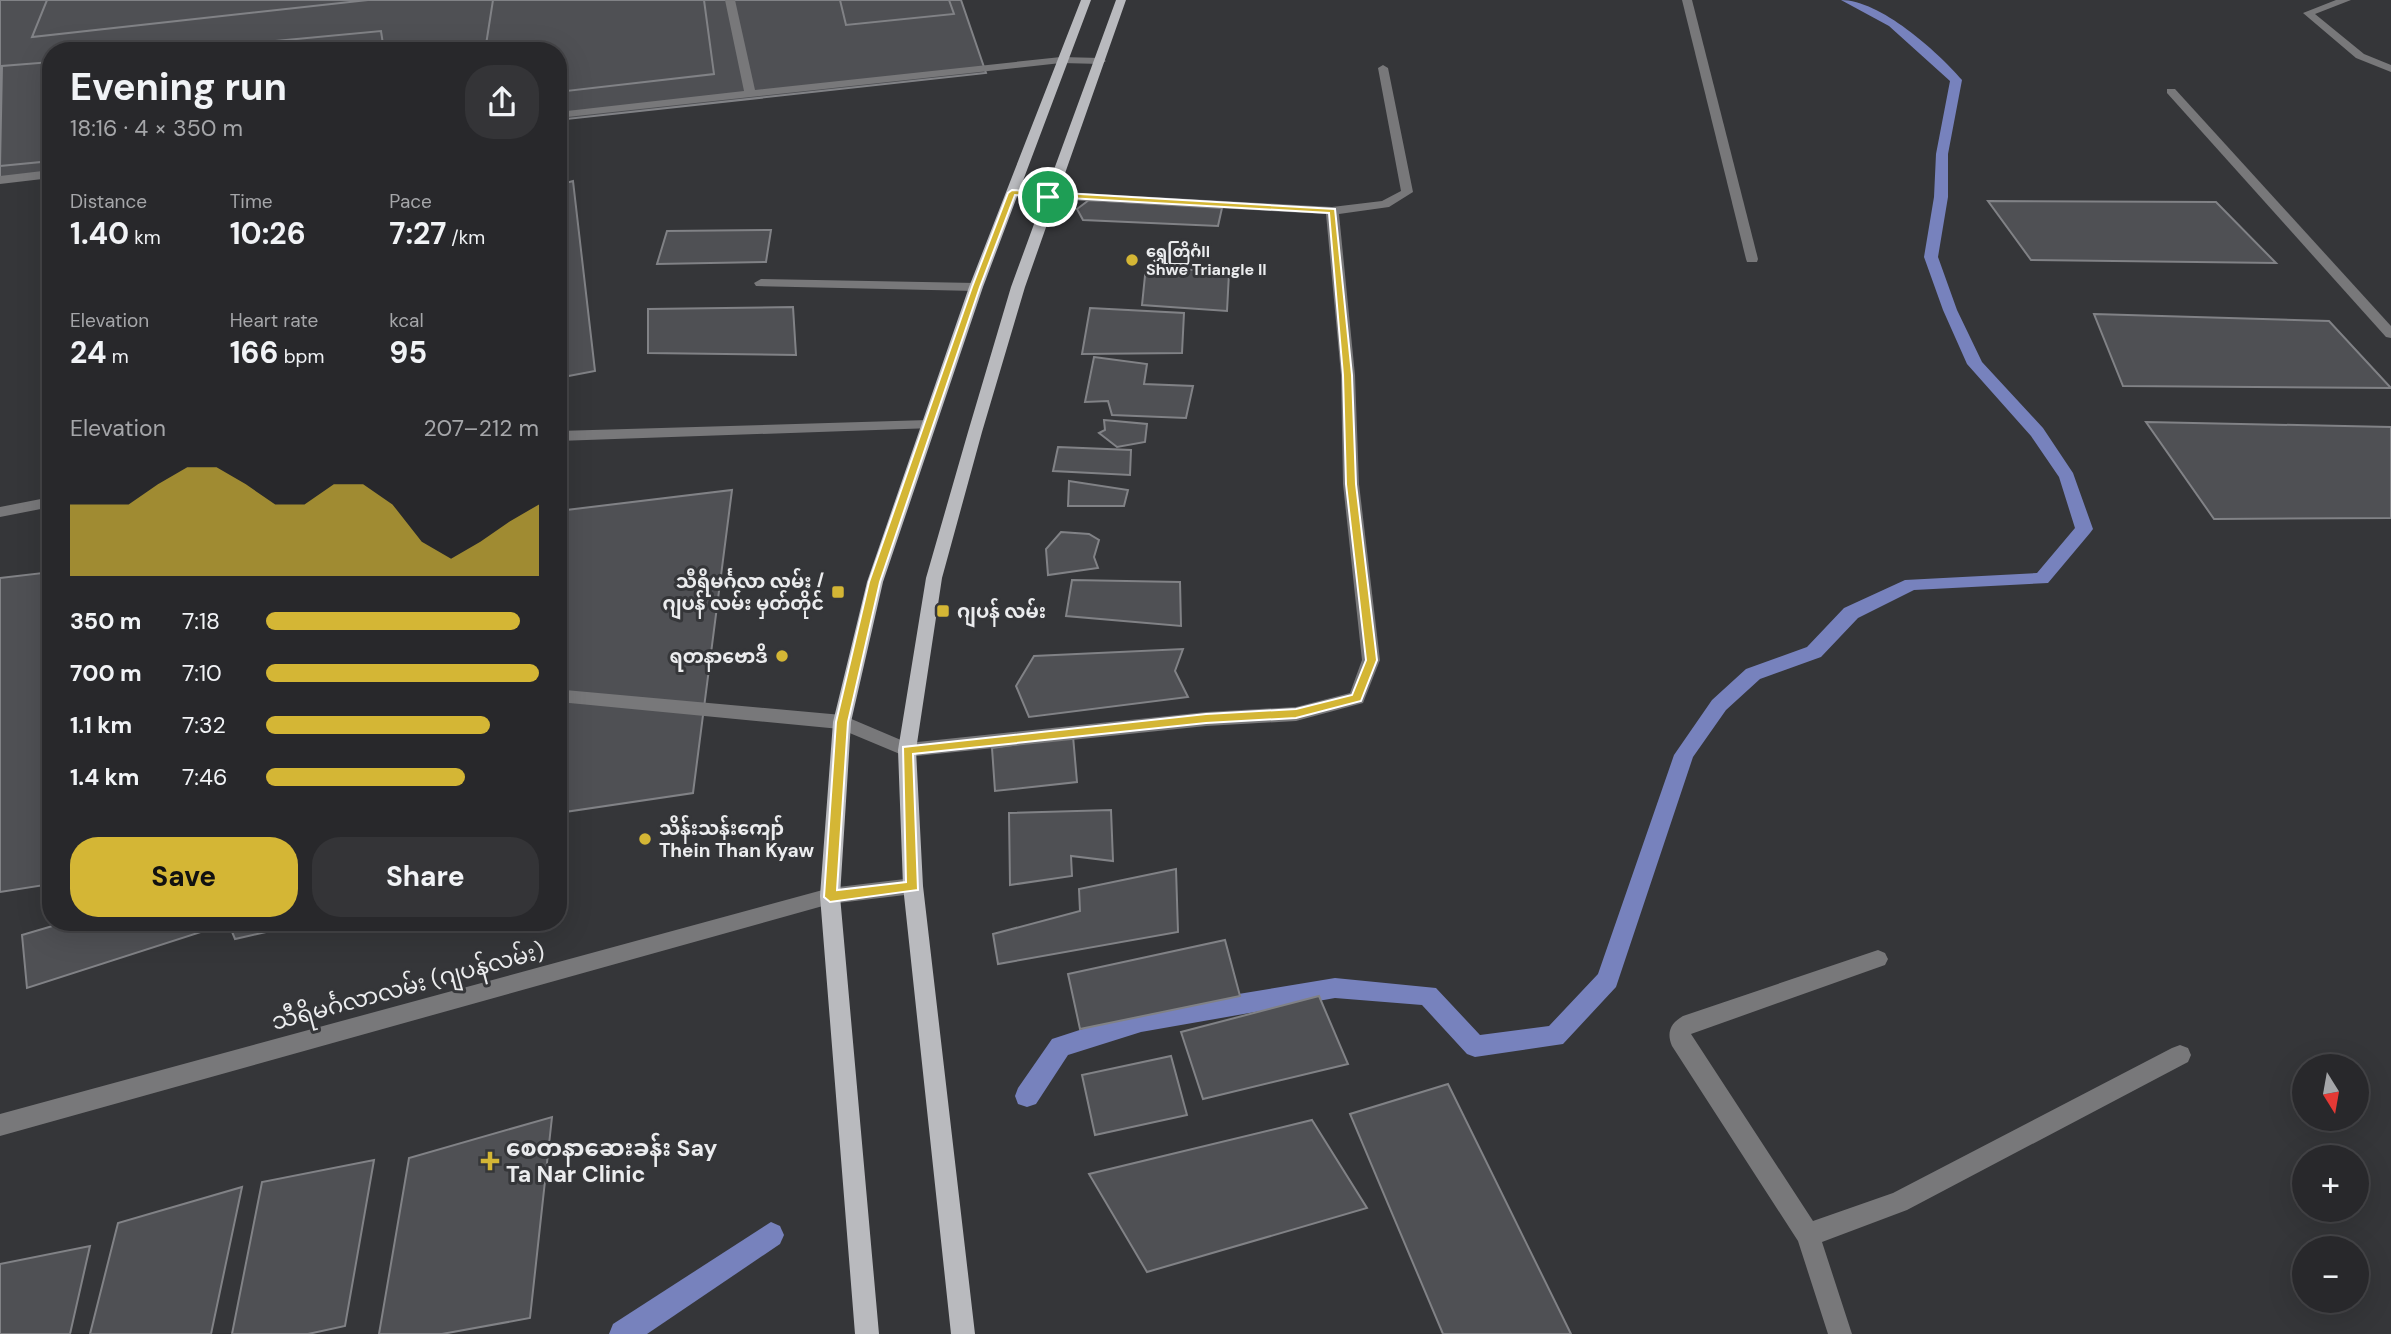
<!DOCTYPE html>
<html lang="en">
<head>
<meta charset="utf-8">
<style>
	:root { --surface:#28282b; --page:#343437; --text:#f1f3f6; --muted:#a5a6a9; --line:#444447; --accent:#d4b635 }
	body { margin:0; font-family:"DM Sans","Noto Sans Myanmar",sans-serif; background:var(--page); color:var(--text); height:100vh; display:flex; flex-direction:column; font-size:26px; white-space:nowrap }
	* { box-sizing:border-box; margin:0 }
	p { font-size:23px; color:var(--muted) }
	.icon { flex:none; width:38px; height:38px; fill:none; stroke:currentColor; stroke-width:2; stroke-linecap:round; stroke-linejoin:round }
	.map { position:relative; flex:1; overflow:hidden }
	.details { position:absolute; left:42px; top:42px; width:525px; height:889px; display:flex; flex-direction:column; background:var(--surface); border-radius:28px; box-shadow:0 7px 28px #0002,0 0 0 2px var(--line) }
	.details>* { flex:none }
	.needle { width:46px; rotate:169deg }
	.fabs { position:absolute; left:2292px; top:1054px; display:grid; gap:14px }
	.fabs a { display:grid; place-items:center; width:77px; height:77px; border-radius:50%; background:var(--surface); box-shadow:0 7px 28px #0002,0 0 0 2px var(--line); font-size:35px }
	.pin { position:absolute; display:grid; place-items:center; width:60px; height:60px; color:#fff; margin:-30px; border:4px solid #fff; border-radius:50%; box-shadow:0 2px 7px #0007 }
	.round { display:grid; place-items:center; flex:none; width:74px; height:74px; border-radius:28px; background:var(--page) }
	.head { display:flex; align-items:center; justify-content:space-between; height:119px; padding:0 28px }
	h1 { font-size:38px; font-weight:700; line-height:52px }
	.metrics { display:grid; grid-template-columns:repeat(3,1fr); gap:10px; height:119px; padding:7px 28px }
	.metrics div { display:grid; align-content:center }
	.metrics b { font-size:30px; font-weight:700 }
	.metrics small { font-size:19px; font-weight:400 }
	.metrics p { font-size:19px }
	.chart { height:196px; padding:14px 28px }
	.chart p { display:flex; justify-content:space-between }
	.chart svg { width:100%; height:126px; margin-top:7px; fill:var(--accent); opacity:.7 }
	.cta { display:flex; gap:14px; margin-top:auto; padding:14px 28px }
	.cta a { flex:1; height:80px; border-radius:28px; background:var(--accent); color:#111; font-size:28px; font-weight:700; line-height:80px; text-align:center }
	.cta a+a { background:var(--page); color:var(--text) }
	ul { padding:0 28px; list-style:none; font-size:23px }
	li { display:grid; grid-template-columns:112px 84px 1fr; align-items:center; height:52px }
	li i { height:18px; border-radius:9px; background:var(--accent) }
	.map>svg:first-child { display:block }
</style>
</head>
<body>
<div class="map">
<svg width="2391" height="1334" viewBox="0 0 2391 1334">
	<rect width="100%" height="100%" fill="#353639"/>
	<g fill="none" stroke-linecap="round" stroke-linejoin="round">
		<!-- stream -->
		<g fill="#7782bd" fill-rule="evenodd">
			<path d="M1841 0C1880 0 1937 51 1962 80L1948 154V197L1938 257 1957 310 1982 362 2043 428 2073 473 2093 529 2090 533 2048 583 1914 590 1858 618 1821 657 1760 679 1726 710 1693 757 1616 987 1563 1044 1475 1057 1467 1054 1422 1005 1335 998 1141 1032 1068 1055 1036 1104 1027 1107 1018 1104 1015 1096 1018 1088 1052 1039 1141 1010 1335 978 1436 988 1480 1035 1549 1026 1598 974 1674 755 1712 700 1746 669 1807 647 1844 608 1905 580 2037 573 2075 528 2059 477 2031 436 1967 364 1943 310 1924 257 1934 197 1936 154 1950 81 1889 26Z"/>
			<path d="M771 1222 780 1226 784 1235 780 1244 647 1334H609L613 1324Z"/>
		</g>
	</g>
	<!-- building -->
	<g fill="#4f5054" stroke="#818286" stroke-width="2">
		<path d="M0 0H961L986 73 558 120V51H51V176L0 181Z"/>
		<path d="M47 0H368L32 37Z"/>
		<path d="M493 0H704L714 74 558 92V51H485Z"/>
		<path d="M840 0H949L954 14 846 25Z"/>
		<path d="M381 31 384 51H168Z"/>
		<path d="M51 62V161L0 166 2 66Z"/>
		<path d="M573 181 595 371 558 378V185Z"/>
		<path d="M1089 200 1222 208 1218 226 1083 220 1077 209Z"/>
		<path d="M1988 201 2216 202 2276 263 2031 260Z"/>
		<path d="M771 230 766 262 657 264 667 231Z"/>
		<path d="M1146 266 1229 273 1227 311 1142 305Z"/>
		<path d="M793 307 796 355 648 353V309Z"/>
		<path d="M1090 308 1184 313 1182 353 1082 354Z"/>
		<path d="M2094 314 2329 321 2391 388 2123 386Z"/>
		<path d="M1094 357 1147 364 1144 384 1193 386 1186 418 1112 415 1108 401 1085 402Z"/>
		<path d="M1104 420 1147 424 1145 442 1117 447 1099 433 1105 430Z"/>
		<path d="M2146 422 2391 427V518L2214 519Z"/>
		<path d="M1058 447 1131 450 1130 475 1053 471Z"/>
		<path d="M1069 481 1128 490 1124 506H1068Z"/>
		<path d="M732 490 693 793 558 813V511Z"/>
		<path d="M1061 532 1089 534 1099 540 1094 557 1098 568 1048 575 1046 549Z"/>
		<path d="M51 572V884L0 892V578Z"/>
		<path d="M1072 580 1180 582 1181 626 1066 616Z"/>
		<path d="M1183 649 1175 671 1188 697 1029 717 1016 686 1034 656Z"/>
		<path d="M1073 736 1077 782 995 791 992 748Z"/>
		<path d="M1111 810 1113 861 1071 856 1072 876 1010 885 1009 813Z"/>
		<path d="M1176 869 1178 932 998 964 993 934 1080 911 1079 889Z"/>
		<path d="M66 922H195L201 932 27 988 22 935Z"/>
		<path d="M228 922H293V926L235 939Z"/>
		<path d="M1225 940 1240 996 1080 1029 1068 974Z"/>
		<path d="M1319 996 1348 1064 1203 1099 1181 1032Z"/>
		<path d="M1171 1056 1187 1115 1095 1135 1082 1075Z"/>
		<path d="M1448 1084 1571 1334H1443L1350 1114Z"/>
		<path d="M552 1117 530 1318 442 1334H379L409 1158Z"/>
		<path d="M1312 1120 1367 1208 1147 1272 1089 1174Z"/>
		<path d="M374 1160 345 1326 308 1334H232L262 1182Z"/>
		<path d="M242 1187 211 1334H90L118 1223Z"/>
		<path d="M90 1246 70 1334H0V1264Z"/>
	</g>
	<g fill="none" stroke-linecap="round" stroke-linejoin="round">
		<!-- minor -->
		<g fill="#78787a" fill-rule="evenodd">
			<path d="M725 0H735L755 90 1061 57 1101 58 1106 61 1101 64 1061 63 558 118V112L744 91Z"/>
			<path d="M1682 0H1692L1758 259 1757 262H1747L1746 259Z"/>
			<path d="M2336 0H2351L2315 14 2364 54 2391 65V72L2356 58 2303 13Z"/>
			<path d="M1383 65 1388 68 1413 192 1389 207 1339 214 1355 375 1359 484 1380 660 1363 703 1296 721 1206 726 907 757 840 729 559 702V692L565 690 842 715 908 743 1206 712 1296 707 1350 693 1362 660 1343 484 1341 375 1326 214 1012 197 1006 193 1012 189 1332 207 1382 201 1401 191 1378 68Z"/>
			<path d="M2167 89H2175L2391 326V338L2386 337 2167 93Z"/>
			<path d="M51 170V178L0 184V176Z"/>
			<path d="M761 279 976 283 983 287 976 291 756 286 754 283Z"/>
			<path d="M928 420 935 425 933 428 558 441V431Z"/>
			<path d="M51 497V507L0 517V507Z"/>
			<path d="M913 878 920 880 923 886 920 892 913 894 830 904 0 1136V1114L830 888Z"/>
			<path d="M1878 950 1885 953 1888 959 1885 965 1691 1034 1813 1221 1893 1193 2172 1048 2180 1045 2188 1048 2191 1055 2188 1062 1907 1210 1822 1242 1852 1334H1828L1798 1241 1672 1046C1666 1032 1671 1023 1683 1016Z"/>
		</g>
		<!-- major -->
		<g fill="#b9babe" fill-rule="evenodd">
			<path d="M1081 0H1091L983 287 883 582 851 722 840 896 879 1334H855L820 896 833 722 867 582 969 287Z"/>
			<path d="M1116 0H1126L1025 287 982 432 942 578 916 750 923 886 975 1334H951L903 886 898 750 926 578 968 432 1011 287Z"/>
		</g>
	</g>
	<!-- route -->
	<path fill="#d4b635" stroke="#fff" stroke-width="2" fill-rule="evenodd" d="M1012 190 1335 209 1352 375 1356 484 1377 660 1361 701 1296 718 1206 723 913 754 918 890 830 902 824 897 836 722 869 582 972 287 1008 193ZM1015 195 1329 213 1343 375 1346 484 1366 660 1352 695 1296 709 1206 714 903 747 906 882 837 890 848 722 880 582 980 287Z"/>
	<!-- markers -->
	<g fill="#d4b635" stroke="#353639" stroke-width="2.5">
		<circle cx="1132" cy="260" r="7"/>
		<rect x="831" y="585" width="14" height="14" rx="3.5"/>
		<rect x="936" y="604" width="14" height="14" rx="3.5"/>
		<circle cx="782" cy="656" r="7"/>
		<circle cx="645" cy="839" r="7"/>
		<path d="M486.5 1150.5h7v7h7v7h-7v7h-7v-7h-7v-7h7z"/>
	</g>
	<g text-anchor="middle" stroke-width="6" stroke-linejoin="round" paint-order="stroke">
		<!-- far-poi labels -->
		<g font-size="16" font-weight="bold" fill="#ebecee" stroke="#353639" text-anchor="start">
			<text x="1146" y="257">ရွှေတြိဂံII<tspan x="1146" dy="18">Shwe Triangle II</tspan></text>
		</g>
		<!-- poi labels -->
		<g font-size="19" font-weight="bold" fill="#ebecee" stroke="#353639" text-anchor="end">
			<text x="824" y="588">သီရိမင်္ဂလာ လမ်း /<tspan x="824" dy="22">ဂျပန် လမ်း မှတ်တိုင်</tspan></text>
			<text x="957" y="618" text-anchor="start">ဂျပန် လမ်း</text>
			<text x="768" y="663">ရတနာဗောဒိ</text>
			<text x="659" y="835" text-anchor="start">သိန်းသန်းကျော်<tspan x="659" dy="22">Thein Than Kyaw</tspan></text>
		</g>
		<!-- near-street labels -->
		<g font-size="23" fill="#ebecee" stroke="#353639">
			<text transform="translate(408 986) rotate(-15)" y="8">သီရိမင်္ဂလာလမ်း (ဂျပန်လမ်း)</text>
		</g>
		<!-- near-poi labels -->
		<g font-size="23" font-weight="bold" fill="#ebecee" stroke="#353639" text-anchor="start">
			<text x="506" y="1156">စေတနာဆေးခန်း Say<tspan x="506" dy="26">Ta Nar Clinic</tspan></text>
		</g>
	</g>
</svg>
<div class="fabs">
<a><svg class="needle" viewBox="-14 -14 28 28"><path d="M0-13l5 13h-10z" fill="#e53935"/><path d="M0 13l5-13h-10z" fill="#a5a6a9"/></svg></a>
<a>+</a>
<a>−</a>
</div>
<div class="pin" style="left:1048px;top:197px;background:#1e9e55"><svg class="icon" aria-label="arrive" viewBox="0 0 24 24"><path d="M6 21V4h12l-3 4 3 4H6"/></svg></div>
<section class="details">
<div class="head"><div><h1>Evening run</h1><p>18:16 · 4 × 350 m</p></div><a class="round"><svg class="icon" aria-label="share" viewBox="0 0 24 24"><path d="M12 15V3M7 8l5-5 5 5M5 13v7h14v-7"/></svg></a></div>
<div class="metrics">
<div><p>Distance</p><b>1.40<small> km</small></b></div>
<div><p>Time</p><b>10:26</b></div>
<div><p>Pace</p><b>7:27<small> /km</small></b></div>
</div>
<div class="metrics">
<div><p>Elevation</p><b>24<small> m</small></b></div>
<div><p>Heart rate</p><b>166<small> bpm</small></b></div>
<div><p>kcal</p><b>95</b></div>
</div>
<div class="chart"><p><span>Elevation</span>207–212 m</p>
<svg viewBox="0 0 160 44" preserveAspectRatio="none"><path d="M0 44V19L10 19L20 19L30 12L40 6L50 6L60 12L70 19L80 19L90 12L100 12L110 19L120 32L130 38L140 32L150 25L160 19V44z"/></svg>
</div>
<ul>
<li><b>350 m</b>7:18<i style="width:93%"></i></li>
<li><b>700 m</b>7:10<i style="width:100%"></i></li>
<li><b>1.1 km</b>7:32<i style="width:82%"></i></li>
<li><b>1.4 km</b>7:46<i style="width:73%"></i></li>
</ul>
<div class="cta"><a>Save</a><a>Share</a></div>
</section>
</div>
</body>
</html>
